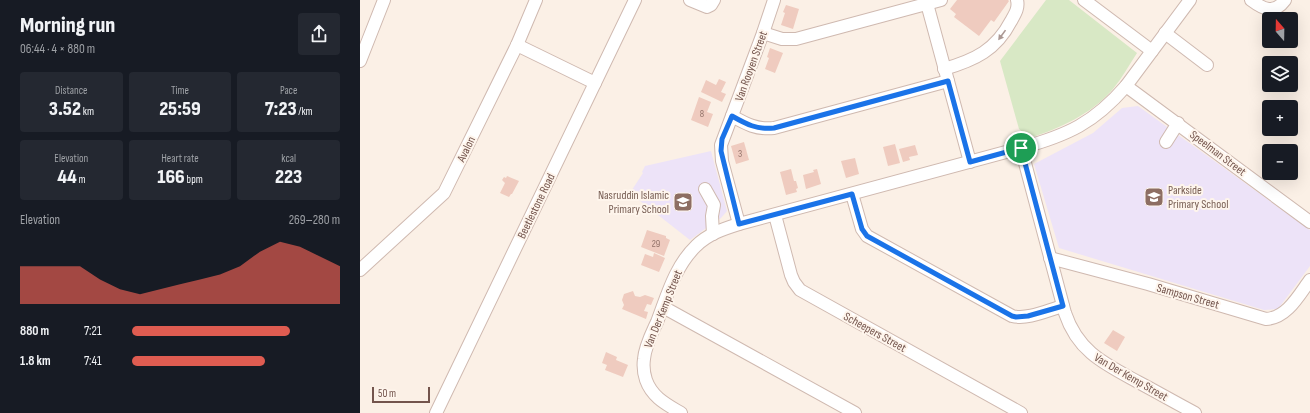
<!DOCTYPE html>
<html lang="en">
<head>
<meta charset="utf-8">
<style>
	:root { --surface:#171b24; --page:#242831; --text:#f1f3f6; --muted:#9ea1a6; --accent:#df5c51 }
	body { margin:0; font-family:"Sofia Sans Condensed",sans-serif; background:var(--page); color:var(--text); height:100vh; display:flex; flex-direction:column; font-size:15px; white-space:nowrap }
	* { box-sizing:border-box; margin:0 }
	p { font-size:13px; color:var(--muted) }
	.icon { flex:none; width:22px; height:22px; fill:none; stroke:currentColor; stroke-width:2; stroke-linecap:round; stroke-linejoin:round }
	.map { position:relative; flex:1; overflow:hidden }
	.drawer { display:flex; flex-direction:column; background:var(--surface); width:360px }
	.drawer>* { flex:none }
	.needle { width:26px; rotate:340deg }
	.tools { position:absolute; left:902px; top:12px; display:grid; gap:8px }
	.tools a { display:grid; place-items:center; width:36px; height:36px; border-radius:4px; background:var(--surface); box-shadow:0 4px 16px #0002; font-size:20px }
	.scale { position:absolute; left:12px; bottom:10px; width:58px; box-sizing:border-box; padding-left:4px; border:2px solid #73544c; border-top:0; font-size:11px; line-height:14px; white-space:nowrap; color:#73544c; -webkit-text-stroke:3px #fef5ec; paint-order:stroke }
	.pin { position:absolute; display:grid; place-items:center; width:34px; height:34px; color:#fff; margin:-17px; border:2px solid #fff; border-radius:50%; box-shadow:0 1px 4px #0007 }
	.round { display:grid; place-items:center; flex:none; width:42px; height:42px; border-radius:4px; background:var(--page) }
	.summary { display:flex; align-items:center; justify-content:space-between; height:68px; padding:0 20px }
	h1 { font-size:22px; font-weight:800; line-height:30px }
	.metrics { display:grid; grid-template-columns:repeat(3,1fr); gap:6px; height:68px; padding:4px 20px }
	.metrics div { display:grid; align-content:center; border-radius:4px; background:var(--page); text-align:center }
	.metrics b { font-size:20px; font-weight:800 }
	.metrics small { font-size:11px; font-weight:400 }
	.metrics p { font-size:11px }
	.chart { height:112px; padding:8px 20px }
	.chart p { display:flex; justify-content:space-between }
	.chart svg { width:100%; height:72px; margin-top:4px; fill:var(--accent); opacity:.7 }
	ul { padding:0 20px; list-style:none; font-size:13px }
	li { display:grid; grid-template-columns:64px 48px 1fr; align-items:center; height:30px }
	li i { height:10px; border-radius:5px; background:var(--accent) }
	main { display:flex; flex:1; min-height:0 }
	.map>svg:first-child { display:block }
</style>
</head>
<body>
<main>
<section class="drawer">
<div class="summary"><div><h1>Morning run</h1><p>06:44 · 4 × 880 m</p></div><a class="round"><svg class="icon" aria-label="share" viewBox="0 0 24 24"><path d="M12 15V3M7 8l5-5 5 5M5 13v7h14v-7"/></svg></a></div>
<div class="metrics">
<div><p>Distance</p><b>3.52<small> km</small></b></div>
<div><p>Time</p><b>25:59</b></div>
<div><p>Pace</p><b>7:23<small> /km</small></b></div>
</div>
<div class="metrics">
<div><p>Elevation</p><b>44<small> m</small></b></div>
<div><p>Heart rate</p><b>166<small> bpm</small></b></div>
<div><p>kcal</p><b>223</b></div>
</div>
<div class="chart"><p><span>Elevation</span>269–280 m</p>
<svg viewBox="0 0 160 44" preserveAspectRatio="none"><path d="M0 44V21L10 21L20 21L30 21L40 29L50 35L60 38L70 35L80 32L90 29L100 26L110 21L120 12L130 6L140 9L150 15L160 21V44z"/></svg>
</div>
<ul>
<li><b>880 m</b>7:21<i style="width:76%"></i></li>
<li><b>1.8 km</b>7:41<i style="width:64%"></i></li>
</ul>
</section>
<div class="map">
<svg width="950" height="413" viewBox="0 0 950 413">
	<rect width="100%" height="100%" fill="#fbf0e6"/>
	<!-- education -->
	<g fill="#ede3f8">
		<path d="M778 106 950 230V266L918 309 904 310 699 248 674 164 733 133 762 108Z"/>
		<path d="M351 151 367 211 361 218 353 223 330 240 270 193 283 173 282 172 285 166Z"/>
	</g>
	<!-- green -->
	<path fill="#d8e8c5" d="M686 0H709L777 53C769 65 762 78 753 89 732 114 700 128 670 138L659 129 640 61Z"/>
	<!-- building -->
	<g fill="#efcbbf">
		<path d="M597 0H648L649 1 634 22 631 20 619 36 594 17 596 14 590 9Z"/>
		<path d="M426 5 439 9 433 29 421 25 425 13 423 12Z"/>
		<path d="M410 48 423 53 415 73 405 69 409 58 407 57Z"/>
		<path d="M359 79 366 82 361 92 366 94 362 102 341 92 346 80 356 85Z"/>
		<path d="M339 97 351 102 347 112 353 114 348 127 331 120Z"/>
		<path d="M384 142 389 160 376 164 371 146Z"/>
		<path d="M535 144 540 163 528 166 523 147Z"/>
		<path d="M555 145 558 155 549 157 550 160 543 162 539 149Z"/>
		<path d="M495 158 499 174 486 178 481 161Z"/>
		<path d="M431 169 434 181H436L438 188 436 189 437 192 426 195 420 172Z"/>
		<path d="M457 169 461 184 446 189 443 175 454 172 453 170Z"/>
		<path d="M147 176 159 181 152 194H151L149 197 140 193 145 183 142 180 144 177 146 178Z"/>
		<path d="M287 230 306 236V238L310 240 304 256 281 247Z"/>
		<path d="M294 253 305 258 299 272 281 265 285 254 293 257Z"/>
		<path d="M273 291 275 296 280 297 285 295 294 298 291 305 287 304 284 311 288 312 286 319 262 309 264 305 262 300 264 294Z"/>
		<path d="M753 330 765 337 757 351 744 343Z"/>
		<path d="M246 352 257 357 256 360 268 365 263 377 245 370 247 365 242 363Z"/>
	</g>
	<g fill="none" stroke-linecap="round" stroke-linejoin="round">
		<!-- minor casing -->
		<g stroke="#cfb9b0" stroke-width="14">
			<g id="minor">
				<path d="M330 0 347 7 351 5 354 0"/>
				<path d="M566 0 610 162"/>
				<path d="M724 0 792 51"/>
				<path d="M891 0C903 9 914 15 925 0"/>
				<path d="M403 33 422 39H436L581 0"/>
				<path d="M805 33 847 65"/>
				<path d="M157 45 235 83"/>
				<path d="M0 61 24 0"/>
				<path d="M584 69C615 60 636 50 651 21 655 14 659 8 657 0"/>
				<path d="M766 86 950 222"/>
				<path d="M372 116C386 124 397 130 414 128L588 81"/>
				<path d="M806 142 818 123"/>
				<path d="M661 148 705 313C718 352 745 364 778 382 797 392 816 403 835 413"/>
				<path d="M345 189 354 205 352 216 353 234"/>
				<path d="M492 194 502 229 507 236 652 316C668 320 688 310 703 306"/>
				<path d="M415 215 431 275 434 282 440 290 661 413"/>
				<path d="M379 224 362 161 361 145 403 33 414 0"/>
				<path d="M690 258 788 284 906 319C927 318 939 295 950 280"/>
				<path d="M0 270 84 193 157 45 176 0"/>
				<path d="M303 307 495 413"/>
				<path d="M76 413 275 0"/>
				<path d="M321 413C306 404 292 397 286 380 284 374 283 366 284 359 285 346 292 333 297 322 307 296 315 266 336 246 348 234 363 229 379 224L661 148C708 135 734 123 766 86L830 0"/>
			</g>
		</g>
		<!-- minor -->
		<use href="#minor" stroke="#fff" stroke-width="12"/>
	</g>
	<!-- one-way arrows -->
	<defs><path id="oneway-solid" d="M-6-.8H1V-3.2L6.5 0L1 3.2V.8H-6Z"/></defs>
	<use fill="#ab9894" href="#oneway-solid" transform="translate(642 35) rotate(126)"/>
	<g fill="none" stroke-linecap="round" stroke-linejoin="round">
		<!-- route casing -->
		<g stroke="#fff" stroke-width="8">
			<path id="route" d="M588 81 610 162 661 148 703 306 668 316 656 317 652 316 507 236 502 229 492 194 379 224 361 151 362 139 372 116C386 124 397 130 414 128Z"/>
		</g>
		<!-- route -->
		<use href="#route" stroke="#1a73e8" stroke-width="5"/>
	</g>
	<!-- icons -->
	<defs>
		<g id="school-square" transform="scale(1)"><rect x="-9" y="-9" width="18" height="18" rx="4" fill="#8d6e63" stroke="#fef5ec"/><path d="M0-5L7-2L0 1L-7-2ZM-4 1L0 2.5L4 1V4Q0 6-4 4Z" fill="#fff"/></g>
	</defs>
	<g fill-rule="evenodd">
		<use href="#school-square" x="794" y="197"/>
		<use href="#school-square" x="323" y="202"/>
	</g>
	<g text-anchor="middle" stroke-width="4" stroke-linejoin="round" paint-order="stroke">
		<!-- number labels -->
		<g font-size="10" fill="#927269">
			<text x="342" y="117">8</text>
			<text x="380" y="157">3</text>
			<text x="296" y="247">29</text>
		</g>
		<!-- street labels -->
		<g font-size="12" fill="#73544c" stroke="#fef5ec">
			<text transform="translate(391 66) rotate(-70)" y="4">Van Rooyen Street</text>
			<text transform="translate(106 149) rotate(-64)" y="4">Avalon</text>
			<text transform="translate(858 153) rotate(37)" y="4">Speelman Street</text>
			<text transform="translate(176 206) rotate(-64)" y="4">Beetlestone Road</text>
			<text transform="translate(828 296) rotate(16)" y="4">Sampson Street</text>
			<text transform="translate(303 309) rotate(-68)" y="4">Van Der Kemp Street</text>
			<text transform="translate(515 332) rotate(29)" y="4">Scheepers Street</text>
			<text transform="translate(771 377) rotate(30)" y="4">Van Der Kemp Street</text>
		</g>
		<!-- education labels -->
		<g font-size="12" fill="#785e54" stroke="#fef5ec" text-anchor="start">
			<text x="808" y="194">Parkside<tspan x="808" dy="14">Primary School</tspan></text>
			<text x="309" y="199" text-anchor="end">Nasruddin Islamic<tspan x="309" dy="14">Primary School</tspan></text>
		</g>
	</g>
</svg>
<div class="tools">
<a><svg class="needle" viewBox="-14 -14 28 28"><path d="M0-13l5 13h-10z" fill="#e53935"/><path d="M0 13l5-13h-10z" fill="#9ea1a6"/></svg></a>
<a><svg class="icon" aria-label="layers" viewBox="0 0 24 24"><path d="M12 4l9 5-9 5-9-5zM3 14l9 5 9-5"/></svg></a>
<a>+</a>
<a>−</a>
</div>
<div class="scale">50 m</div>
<div class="pin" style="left:661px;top:148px;background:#1e9e55"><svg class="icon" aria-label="arrive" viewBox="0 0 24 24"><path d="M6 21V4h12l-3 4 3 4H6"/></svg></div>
</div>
</main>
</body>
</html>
